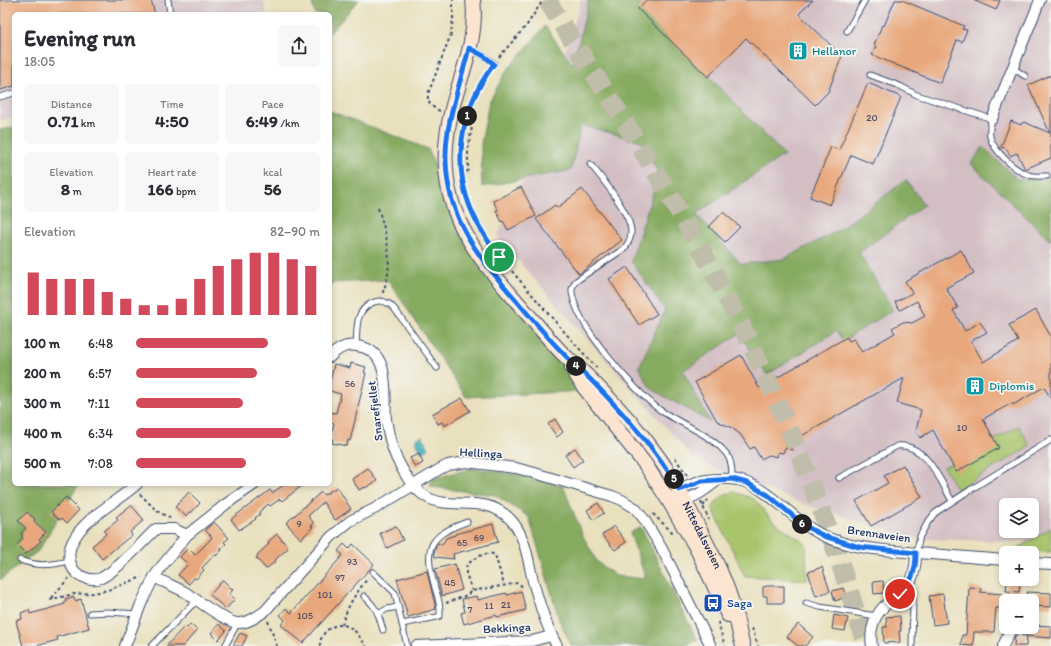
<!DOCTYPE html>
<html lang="en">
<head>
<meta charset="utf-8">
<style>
	:root { --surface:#fff; --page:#f7f7f7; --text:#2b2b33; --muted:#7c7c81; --accent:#d1495b }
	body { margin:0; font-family:Itim,sans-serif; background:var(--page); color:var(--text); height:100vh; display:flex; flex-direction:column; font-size:15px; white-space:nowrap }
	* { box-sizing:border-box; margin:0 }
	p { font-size:13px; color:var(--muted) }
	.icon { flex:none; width:22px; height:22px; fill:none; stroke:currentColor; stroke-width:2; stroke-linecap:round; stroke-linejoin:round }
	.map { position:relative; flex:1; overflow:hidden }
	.details { position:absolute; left:12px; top:12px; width:320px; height:474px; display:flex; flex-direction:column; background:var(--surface); border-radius:6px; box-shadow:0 2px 6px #0003 }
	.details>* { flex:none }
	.controls { position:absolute; left:999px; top:498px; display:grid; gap:8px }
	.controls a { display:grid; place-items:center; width:40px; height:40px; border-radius:6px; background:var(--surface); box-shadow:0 2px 6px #0003; font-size:20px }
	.pin { position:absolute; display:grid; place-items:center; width:34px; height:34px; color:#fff; margin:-17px; border:2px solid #fff; border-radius:50%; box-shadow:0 1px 4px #0007 }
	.km { position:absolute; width:20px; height:20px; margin:-10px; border-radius:50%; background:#222; color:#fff; font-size:11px; line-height:20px; text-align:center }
	.round { display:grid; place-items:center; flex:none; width:42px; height:42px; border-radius:6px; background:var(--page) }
	.head { display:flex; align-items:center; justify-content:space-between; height:68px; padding:0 12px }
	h1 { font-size:22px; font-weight:800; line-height:30px }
	.metrics { display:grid; grid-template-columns:repeat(3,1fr); gap:6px; height:68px; padding:4px 12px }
	.metrics div { display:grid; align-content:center; border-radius:6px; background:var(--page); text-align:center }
	.metrics b { font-size:17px; font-weight:800 }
	.metrics small { font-size:11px; font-weight:400 }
	.metrics p { font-size:11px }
	.chart { height:112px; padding:8px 12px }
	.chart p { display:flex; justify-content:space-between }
	.chart svg { width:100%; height:72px; margin-top:4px; stroke:var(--accent); stroke-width:6 }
	ul { padding:0 12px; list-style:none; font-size:13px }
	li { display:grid; grid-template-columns:64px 48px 1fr; align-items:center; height:30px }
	li i { height:10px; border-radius:5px; background:var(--accent) }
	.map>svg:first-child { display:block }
</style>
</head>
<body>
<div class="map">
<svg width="1051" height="646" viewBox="0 0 1051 646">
	<rect width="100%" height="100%" fill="#f6f6f2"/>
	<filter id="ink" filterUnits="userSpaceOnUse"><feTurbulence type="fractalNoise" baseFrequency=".025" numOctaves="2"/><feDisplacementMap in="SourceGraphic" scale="8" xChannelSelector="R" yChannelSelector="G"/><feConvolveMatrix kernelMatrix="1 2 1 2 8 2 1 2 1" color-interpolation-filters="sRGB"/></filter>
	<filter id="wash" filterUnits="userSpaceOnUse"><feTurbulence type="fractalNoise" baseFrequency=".012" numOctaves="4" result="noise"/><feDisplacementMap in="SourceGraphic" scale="16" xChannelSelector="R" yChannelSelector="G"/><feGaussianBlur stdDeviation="0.9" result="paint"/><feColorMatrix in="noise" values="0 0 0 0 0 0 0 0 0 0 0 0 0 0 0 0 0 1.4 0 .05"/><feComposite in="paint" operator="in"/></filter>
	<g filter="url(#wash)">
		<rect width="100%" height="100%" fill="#e9e0bd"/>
		<!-- industrial -->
		<g fill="#d2bec3" fill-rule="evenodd">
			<path d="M0 0H263L267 14H14V116L0 121Z"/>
			<path d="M580 0H1051V542L919 539 805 505 694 459 497 237 529 166 580 5ZM1006 505H1032V531H1006Z"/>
		</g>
		<!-- green -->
		<g fill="#a9c56c" stroke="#627a65">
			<path d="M1019 426 1030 446 957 490 944 467Z"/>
			<path d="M734 492 754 499 773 521 806 544 807 580 745 576 712 508 721 497Z"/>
			<path d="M1051 528V552L1013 551Z"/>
		</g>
		<!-- forest -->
		<g fill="#86aa60" stroke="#506c5f">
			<path d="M311 0H359L330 33V14H315Z"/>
			<path d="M589 0H636L784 155 696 214 741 264 784 259 839 230 906 180 924 205 859 253 893 310 843 341 836 331 767 375 739 334 683 371 710 422 650 388 639 367 665 310 631 261 659 174 641 141 581 125 571 170 482 187 481 144 489 102 505 73 545 26 573 65Z"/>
			<path d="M330 111 428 149 447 196 476 252 601 390 466 397 388 280 332 283 330 285Z"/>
			<path d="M14 127V484H79L38 551 0 580V130Z"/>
			<path d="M983 147 1018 180 1051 177V241L971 164Z"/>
			<path d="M473 468 521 475 563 486 582 534 597 562 616 576 646 579 630 533 641 527 697 640 684 646H572L560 622 529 517 495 495 431 487V479Z"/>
		</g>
		<!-- water -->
		<path fill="#3dadb8" stroke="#2c6e8b" d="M422 436 429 449 422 453 415 440Z"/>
		<g id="blocks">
			<!-- building -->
			<g fill="#e8a77b">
				<path d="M0 0H151L155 14H14V86L0 90Z"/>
				<path d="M646 0H813L799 14 842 56 828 92 815 105 746 38 708 77 638 9Z"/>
				<path d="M895 0H902L964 26 962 29 967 30 962 42 957 40 940 83 872 55 876 46 874 45 882 25 884 26Z"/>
				<path d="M973 0H1000L996 10Z"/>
				<path d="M1051 75V158L1025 169 1017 153 1010 156 1007 149 1001 147 1011 121 1021 125 1022 123 1024 122 1050 133 1028 85Z"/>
				<path d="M868 83 901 97 873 164 851 155 830 205 810 197 831 147 839 150Z"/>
				<path d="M521 187 536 216 508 230 503 221 502 222 500 218 496 211 498 210 493 201Z"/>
				<path d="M582 189 622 240 579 274 536 219 555 205 557 208Z"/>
				<path d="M723 212 740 227 725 242 709 227Z"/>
				<path d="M961 250 974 273 946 288 958 308 953 310 965 331 980 322 987 332 971 341 983 362 1018 341 1009 325 1036 310 1051 337V399L1044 387 1013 405 1012 403 983 419 999 448 956 472 933 430 920 438 916 431 921 410 897 403 904 378 789 443 793 450 785 448 783 453 778 452 777 457 769 455 761 459 754 447 750 449 740 434 732 428 717 421 695 382 741 355 759 388 847 337 849 341 854 339 862 352 895 333 892 328 903 322 912 323 925 316 917 301 900 310 895 302 912 293 905 281Z"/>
				<path d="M627 267 657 314 639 325 609 279Z"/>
				<path d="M351 363 366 367 364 372 366 373 350 441 348 440 347 446 332 443 333 438 331 437 334 423 330 422V412L336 413 341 394 330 391V382L334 364 350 368Z"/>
				<path d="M462 398 470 411 444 426 442 422 438 424 432 414Z"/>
				<path d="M555 419 563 432 557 437 548 424Z"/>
				<path d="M575 448 583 460 573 467 565 455Z"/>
				<path d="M419 454 423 463 415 467 410 458Z"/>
				<path d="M903 465 922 497 871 526 856 501 888 483 884 476Z"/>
				<path d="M368 468 377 481 365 488 364 487 359 490 352 479Z"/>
				<path d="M285 484H304L282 501 280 499 270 506 268 504 259 512 260 514 255 518 256 519 239 530 231 519 270 490 272 493Z"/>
				<path d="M337 487 351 509 335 520 323 502 308 516 314 523 311 526 313 527 301 539 286 523 321 492 324 495Z"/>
				<path d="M189 492 200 503 191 513 190 511 186 516 175 507Z"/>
				<path d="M66 497 79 510 67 523 62 518 60 520 51 512Z"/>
				<path d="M598 503 604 513 593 520 587 510Z"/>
				<path d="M131 505 144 520 130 532 132 535 102 559 92 546 106 534 104 531 118 520 116 517Z"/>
				<path d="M27 512 35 519 34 521 46 532 39 539 41 541 26 554 17 545 23 538 21 536 23 534 21 533 26 528 18 521Z"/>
				<path d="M214 522 229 538 224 542 226 544 220 549 222 550 216 556 215 554 202 568 204 570 196 579 194 578 189 584 178 575 188 564 180 557 188 548 195 555 208 542 212 537 205 530Z"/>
				<path d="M493 524 498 542 453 554 454 559 435 557 434 553 435 549 438 543 442 545 446 538 455 535V534Z"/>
				<path d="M396 526 403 540 387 548 380 533Z"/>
				<path d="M614 526 626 542 615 550 602 535Z"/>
				<path d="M277 534 288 547V548L275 560 276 561 266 569 256 558 258 556 257 555 269 544 268 542Z"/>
				<path d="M344 544 349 549 353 544 374 564 303 643 281 625 285 620 280 615 286 608 291 613 343 555 338 551Z"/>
				<path d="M455 564 462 590 442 596 435 569Z"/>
				<path d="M822 567 830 591 816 596 808 572Z"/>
				<path d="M427 571 436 609 408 617 397 579Z"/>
				<path d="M223 580 233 590 229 594 235 599 226 609 210 595Z"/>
				<path d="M883 581 884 593 874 594 873 582Z"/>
				<path d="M1007 581 1020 583 1019 592 1006 591Z"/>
				<path d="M767 586H784V603H767V596H763V587Z"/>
				<path d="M969 587 981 588 980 592 1003 594 1002 608H996L994 632H974L973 646 961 645 962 635H966Z"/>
				<path d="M843 588 846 597 835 601 832 591Z"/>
				<path d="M521 591 526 610 497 617 496 615 464 624 461 613 465 612 462 599 477 596 478 600 506 593 507 595Z"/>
				<path d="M1027 592 1051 593V607L1032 606V601H1026Z"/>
				<path d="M943 594 947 623 933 625 929 596Z"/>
				<path d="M74 597 75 601 81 599 89 628 57 637 58 640 36 646H23L16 621 22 619 21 613 29 610 30 614 65 604 64 602H66L65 599Z"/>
				<path d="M834 615 848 618 845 631 832 629Z"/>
				<path d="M900 616 901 631H899L900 642 884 643 883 627H887L886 617Z"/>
				<path d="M190 624 197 630 183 646H166L185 626 187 628Z"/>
				<path d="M219 624 226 631 218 640 211 633Z"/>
				<path d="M798 624 813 637 805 646H798L787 637Z"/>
				<path d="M1032 625 1051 626V638L1027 636 1026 646H1014L1015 635 1026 636 1027 627H1032Z"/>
				<path d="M240 633 247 636 242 646H233Z"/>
			</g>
		</g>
	</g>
	<g filter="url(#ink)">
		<use href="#blocks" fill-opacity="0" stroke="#3a4a6c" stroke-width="1"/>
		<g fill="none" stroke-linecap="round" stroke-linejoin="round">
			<!-- highway-tunnel -->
			<path stroke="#c0bdaa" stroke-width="19" stroke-dasharray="19 10" stroke-linecap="butt" d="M547 0C598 81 651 161 698 244 769 370 826 507 866 646"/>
			<!-- lane casing -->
			<g stroke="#3a4a6c" stroke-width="7">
				<g id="lane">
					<path d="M168 0 170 14"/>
					<path d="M847 31 865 0"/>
					<path d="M471 49 484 56 494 63"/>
					<path d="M1013 68 1025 76"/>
					<path d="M870 75 900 86 917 95 992 119C990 125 989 131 990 137 994 151 1015 171 1029 175 1034 177 1042 176 1047 176"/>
					<path d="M0 97 14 93"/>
					<path d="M590 164C602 178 632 215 631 233 631 239 628 243 625 248L576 281C574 284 571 288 572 292 575 324 634 391 660 410 679 423 709 434 724 451 732 459 732 469 732 479"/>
					<path d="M356 345C357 336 356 326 359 317 363 306 377 296 389 304 393 306 396 311 399 315L437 368"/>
					<path d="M839 478 897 446C926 443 940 480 952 501"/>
					<path d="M916 553 920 536 928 522 935 513 970 490 1051 440"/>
					<path d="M20 560C38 567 52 565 69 561"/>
					<path d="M373 572 395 593 407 646"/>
					<path d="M907 587 913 600 912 646"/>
					<path d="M364 596C377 608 378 613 383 630"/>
					<path d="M806 603 820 607 876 616"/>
					<path d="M90 613 108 612 138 614"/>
					<path d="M378 614 387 609 398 607"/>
					<path d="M402 624 437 617 440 616C441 606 438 597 435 588 424 548 427 536 467 522"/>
					<path d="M152 646 192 605 199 601"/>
					<path d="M225 646 237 624"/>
				</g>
			</g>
			<!-- street casing -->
			<g stroke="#3a4a6c" stroke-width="12">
				<g id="street">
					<path d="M992 119 1040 0"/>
					<path d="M330 357C337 349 346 344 357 346 392 350 384 394 386 419 388 432 391 446 396 457 403 471 411 487 425 496 449 512 482 493 508 517 525 532 528 560 533 581 539 603 546 626 557 646"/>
					<path d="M137 484C117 502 85 517 73 541 68 550 68 558 72 567 76 576 91 582 101 578 118 570 142 542 156 529H174L187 535"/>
					<path d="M676 494C688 479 721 477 738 480 770 487 793 522 824 536 853 549 884 550 916 553 946 555 976 558 1006 560"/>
					<path d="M678 500C694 500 706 489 718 480"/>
					<path d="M1032 563 1051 564"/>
					<path d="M154 577C164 582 175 587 185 592 196 599 227 623 238 623 247 624 258 616 265 611L331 537 350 521 376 508 440 469 448 465 466 462 516 468 531 472 612 496 622 500 635 508 644 519 661 547 711 646"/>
					<path d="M125 646 141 604 154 577 162 566 187 535 226 504 255 484"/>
					<path d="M416 646 532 641 551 636"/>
					<path d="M872 646C869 629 875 613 889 602 896 597 903 593 908 586 915 576 916 564 916 553"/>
					<path d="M1003 646 1012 627"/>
				</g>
			</g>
			<!-- secondary casing -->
			<g stroke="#3a4a6c" stroke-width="16">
				<g id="secondary">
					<path id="s1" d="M473 0C478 38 461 74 452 109 445 137 443 167 450 195 459 234 486 266 512 296 528 314 544 334 561 352 571 362 582 370 591 380 613 402 635 425 653 450 668 469 679 489 690 511 706 543 725 575 734 610 738 622 739 634 743 646"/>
					<path d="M572 368 583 386 645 464 669 501 697 549 728 615"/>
				</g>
			</g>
			<!-- path -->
			<g stroke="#3a4a6c" stroke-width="2" stroke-dasharray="3 3" stroke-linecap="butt">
				<path d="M499 57 527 25 543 0"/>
				<path d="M490 69C459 112 451 173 476 221 490 247 510 269 529 291 551 317 574 343 597 368"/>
				<path d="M440 111C432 107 427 104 428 94L451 34 453 18V0"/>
				<path d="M463 177 465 175 468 170V149L472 127 470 126"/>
				<path d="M378 208C387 236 395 265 382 294"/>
				<path d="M675 458 687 475"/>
				<path d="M140 494 157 511 172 519"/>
				<path d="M701 502 709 520"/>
				<path d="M703 506 708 500"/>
				<path d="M653 514 673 533"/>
				<path d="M69 578 49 600 74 594 94 593 108 590 142 577"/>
				<path d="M472 591 466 573V567C471 559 487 550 495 555L504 585"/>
				<path d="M446 603 465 596 472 591 518 583 524 588"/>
				<path d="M268 621 277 646"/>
				<path d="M718 622 725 646"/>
				<path d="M342 625C347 606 356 593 368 578"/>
				<path d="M752 628 758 646"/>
				<path d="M320 646C319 632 336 620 349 627 357 631 361 639 366 646"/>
			</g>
			<!-- lane -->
			<use href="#lane" stroke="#fff" stroke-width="5"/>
			<!-- street -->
			<use href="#street" stroke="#fff" stroke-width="10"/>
			<!-- secondary -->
			<use href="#secondary" stroke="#fce5d0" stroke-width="14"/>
		</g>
	</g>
	<g fill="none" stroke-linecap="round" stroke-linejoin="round" filter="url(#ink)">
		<!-- route casing -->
		<g stroke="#fff" stroke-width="8">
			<path id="route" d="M499 257C491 245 482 233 476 220 449 168 460 109 494 64L484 56 469 48C460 86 445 121 446 160 447 219 479 258 516 300 531 318 546 336 562 352 571 362 581 370 590 379 601 390 611 401 621 412 643 437 664 461 679 490L702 481 732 479 747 483 768 495 805 526 824 536 859 547 916 553C916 570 912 582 900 594"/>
		</g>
		<!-- route -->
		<use href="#route" stroke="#1a73e8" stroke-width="5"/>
	</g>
	<!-- icons -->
	<defs>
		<g id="building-square" transform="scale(1)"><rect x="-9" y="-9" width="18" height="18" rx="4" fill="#0f9aa8" stroke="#f6f6f2"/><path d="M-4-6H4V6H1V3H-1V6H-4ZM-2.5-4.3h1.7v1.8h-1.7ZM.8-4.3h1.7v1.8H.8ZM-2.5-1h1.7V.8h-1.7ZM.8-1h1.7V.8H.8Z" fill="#fff"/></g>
		<g id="bus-square" transform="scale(1)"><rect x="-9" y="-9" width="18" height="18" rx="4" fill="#1a4fb4" stroke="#f6f6f2"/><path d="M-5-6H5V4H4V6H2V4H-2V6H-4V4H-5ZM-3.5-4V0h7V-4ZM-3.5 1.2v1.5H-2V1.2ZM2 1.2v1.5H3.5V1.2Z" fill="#fff"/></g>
	</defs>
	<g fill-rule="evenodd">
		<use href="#building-square" x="798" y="51"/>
		<use href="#building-square" x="975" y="386"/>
		<use href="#bus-square" x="713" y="603"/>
	</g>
	<g text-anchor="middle" stroke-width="3.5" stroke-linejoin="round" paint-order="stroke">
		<!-- number labels -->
		<g font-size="10" fill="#4e4d65">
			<text x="872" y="121">20</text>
			<text x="350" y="387">56</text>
			<text x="962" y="431">10</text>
			<text x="299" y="527">9</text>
			<text x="479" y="541">69</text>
			<text x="462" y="546">65</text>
			<text x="352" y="565">93</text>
			<text x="340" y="581">97</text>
			<text x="450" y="586">45</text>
			<text x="325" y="598">101</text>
			<text x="506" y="608">21</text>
			<text x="489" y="609">11</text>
			<text x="470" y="613">7</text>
			<text x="305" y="619">105</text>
		</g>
		<!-- culture labels -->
		<g font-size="12" fill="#0d838f" stroke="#f6f6f2" text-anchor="start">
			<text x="812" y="55">Hellanor</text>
			<text x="989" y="390">Diplomis</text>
		</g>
		<!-- street labels -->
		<g font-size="12" fill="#1b2f5e" stroke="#f6f6f2">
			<text transform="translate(375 411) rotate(-97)" y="4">Snarefjellet</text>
			<text transform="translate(481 453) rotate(3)" y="4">Hellinga</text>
			<text transform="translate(879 534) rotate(8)" y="4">Brennaveien</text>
			<text dy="4" stroke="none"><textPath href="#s1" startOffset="626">Nittedalsveien</textPath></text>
			<text transform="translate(507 628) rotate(-3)" y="4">Bekkinga</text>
		</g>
		<!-- transit labels -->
		<g font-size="12" fill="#164399" stroke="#f6f6f2" text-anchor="start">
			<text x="727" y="607">Saga</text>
		</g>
	</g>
</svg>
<div class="controls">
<a><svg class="icon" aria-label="layers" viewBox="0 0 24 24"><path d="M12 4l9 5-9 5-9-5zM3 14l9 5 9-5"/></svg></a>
<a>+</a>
<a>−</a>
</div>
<div class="pin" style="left:499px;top:257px;background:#1e9e55"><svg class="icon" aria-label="arrive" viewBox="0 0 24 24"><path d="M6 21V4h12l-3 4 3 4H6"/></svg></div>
<div class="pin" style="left:900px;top:594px;background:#d93025"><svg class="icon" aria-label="check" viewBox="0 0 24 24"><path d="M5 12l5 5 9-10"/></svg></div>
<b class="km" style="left:467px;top:116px">1</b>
<b class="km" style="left:576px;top:366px">4</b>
<b class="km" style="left:674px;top:479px">5</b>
<b class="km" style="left:802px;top:524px">6</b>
<section class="details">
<div class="head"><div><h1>Evening run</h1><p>18:05</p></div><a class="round"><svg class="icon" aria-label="share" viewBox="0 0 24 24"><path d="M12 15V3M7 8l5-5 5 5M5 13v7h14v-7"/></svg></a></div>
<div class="metrics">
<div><p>Distance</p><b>0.71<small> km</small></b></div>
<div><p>Time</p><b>4:50</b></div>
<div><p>Pace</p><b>6:49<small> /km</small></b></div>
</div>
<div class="metrics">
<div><p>Elevation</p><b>8<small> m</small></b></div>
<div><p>Heart rate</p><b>166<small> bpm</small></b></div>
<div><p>kcal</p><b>56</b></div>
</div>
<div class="chart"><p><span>Elevation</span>82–90 m</p>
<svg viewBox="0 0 160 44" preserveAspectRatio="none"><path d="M5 44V18M15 44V22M25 44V22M35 44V22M45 44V30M55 44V34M65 44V38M75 44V38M85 44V34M95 44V22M105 44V14M115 44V10M125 44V6M135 44V6M145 44V10M155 44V14"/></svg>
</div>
<ul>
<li><b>100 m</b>6:48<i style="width:72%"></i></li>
<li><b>200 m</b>6:57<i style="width:66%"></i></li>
<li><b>300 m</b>7:11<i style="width:58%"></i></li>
<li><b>400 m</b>6:34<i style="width:84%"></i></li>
<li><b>500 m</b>7:08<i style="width:60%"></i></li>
</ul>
</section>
</div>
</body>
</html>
